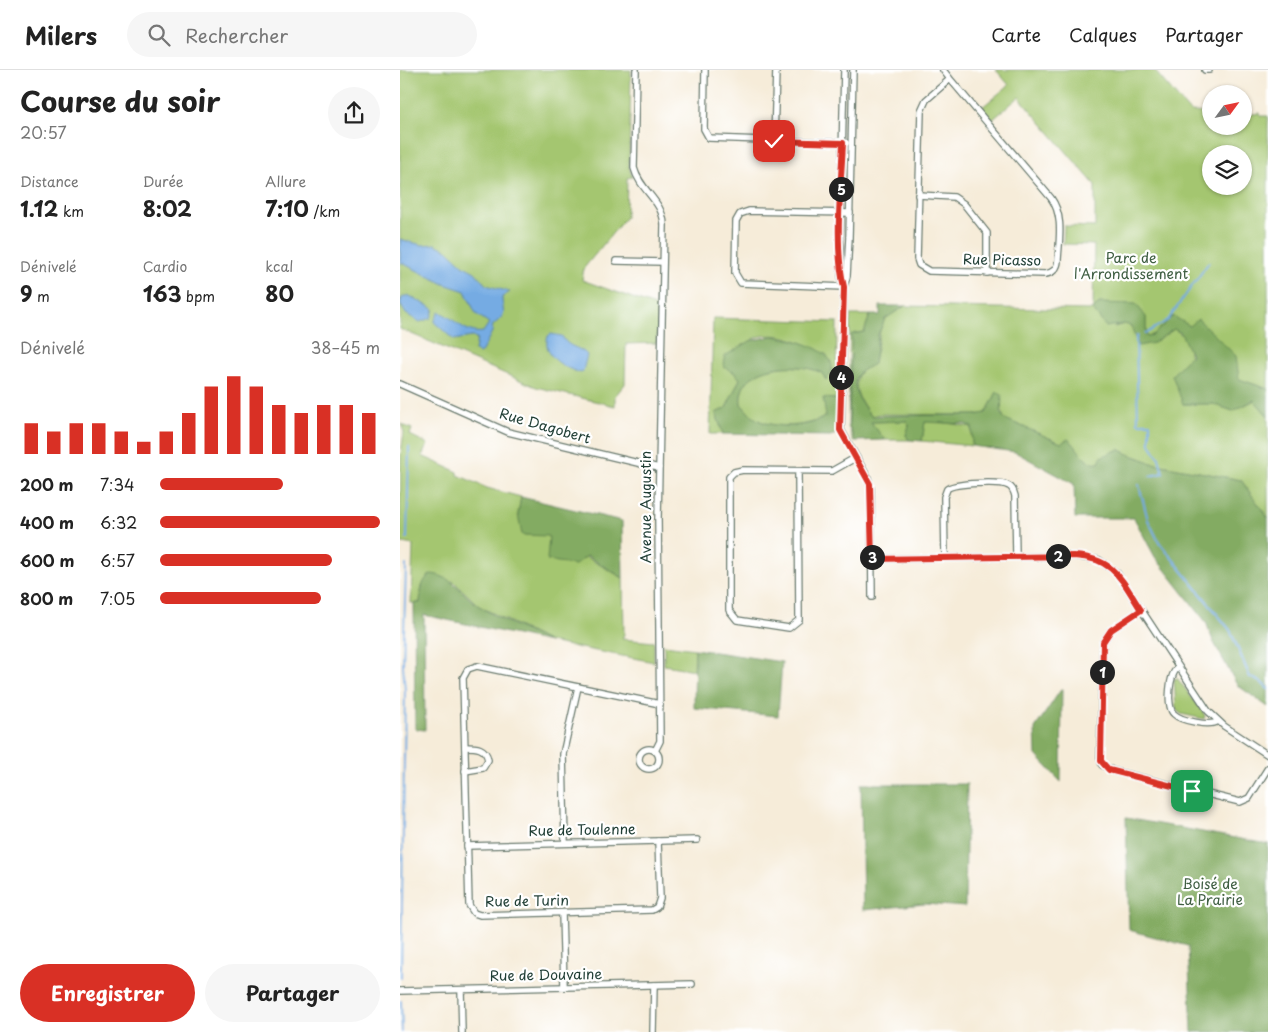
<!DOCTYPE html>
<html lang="fr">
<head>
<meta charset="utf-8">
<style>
	:root { --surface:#fff; --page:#f6f6f6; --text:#222; --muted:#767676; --line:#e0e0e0; --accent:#d93025 }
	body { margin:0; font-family:"Playpen Sans",sans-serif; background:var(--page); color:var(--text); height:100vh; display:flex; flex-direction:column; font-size:19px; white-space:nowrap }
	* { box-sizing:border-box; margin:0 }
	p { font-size:16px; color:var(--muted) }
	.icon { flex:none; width:28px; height:28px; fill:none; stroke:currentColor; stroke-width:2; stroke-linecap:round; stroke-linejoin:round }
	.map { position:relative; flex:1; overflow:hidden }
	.sheet { display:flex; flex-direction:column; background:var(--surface); width:400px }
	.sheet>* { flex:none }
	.needle { width:32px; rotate:57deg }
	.buttons { position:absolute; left:802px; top:15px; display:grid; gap:10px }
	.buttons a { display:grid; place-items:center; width:50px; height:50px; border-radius:50%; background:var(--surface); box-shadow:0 1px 4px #0004; font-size:25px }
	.pin { position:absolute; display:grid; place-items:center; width:42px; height:42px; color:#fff; margin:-21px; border-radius:10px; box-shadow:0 2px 8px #0006 }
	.km { position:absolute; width:25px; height:25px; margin:-12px; border-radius:50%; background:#222; color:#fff; font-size:14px; line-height:25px; text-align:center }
	.round { display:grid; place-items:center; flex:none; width:52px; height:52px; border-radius:26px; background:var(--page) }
	.overview { display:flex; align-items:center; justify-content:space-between; height:85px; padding:0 20px }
	h1 { font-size:28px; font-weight:700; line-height:38px }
	.metrics { display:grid; grid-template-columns:repeat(3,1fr); gap:8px; height:85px; padding:5px 20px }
	.metrics div { display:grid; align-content:center }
	.metrics b { font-size:21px; font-weight:700 }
	.metrics small { font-size:14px; font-weight:400 }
	.metrics p { font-size:14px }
	.chart { height:140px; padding:10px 20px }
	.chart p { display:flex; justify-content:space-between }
	.chart svg { width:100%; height:90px; margin-top:5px; stroke:var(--accent); stroke-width:6 }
	.action { display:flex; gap:10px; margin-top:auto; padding:10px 20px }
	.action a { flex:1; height:58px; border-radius:30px; background:var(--accent); color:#fff; font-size:20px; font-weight:700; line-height:58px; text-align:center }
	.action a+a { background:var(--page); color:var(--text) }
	ul { padding:0 20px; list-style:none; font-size:16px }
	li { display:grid; grid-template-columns:80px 60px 1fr; align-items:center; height:38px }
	li i { height:12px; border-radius:6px; background:var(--accent) }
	header { display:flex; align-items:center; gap:30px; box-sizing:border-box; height:70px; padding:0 25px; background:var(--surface); border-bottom:1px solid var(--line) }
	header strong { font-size:24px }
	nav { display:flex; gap:28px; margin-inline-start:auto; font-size:18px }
	.search { width:350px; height:45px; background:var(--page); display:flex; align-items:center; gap:12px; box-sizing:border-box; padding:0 18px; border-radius:28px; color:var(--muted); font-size:19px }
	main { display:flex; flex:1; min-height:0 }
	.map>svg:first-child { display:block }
</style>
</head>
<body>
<header>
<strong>Milers</strong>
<div class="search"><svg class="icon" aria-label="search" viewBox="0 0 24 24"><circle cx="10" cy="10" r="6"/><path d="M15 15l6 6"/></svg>Rechercher</div>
<nav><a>Carte</a><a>Calques</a><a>Partager</a></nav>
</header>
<main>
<section class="sheet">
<div class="overview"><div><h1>Course du soir</h1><p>20:57</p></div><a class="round"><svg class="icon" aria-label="share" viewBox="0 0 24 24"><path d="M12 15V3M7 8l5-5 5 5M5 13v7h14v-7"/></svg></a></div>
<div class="metrics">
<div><p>Distance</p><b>1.12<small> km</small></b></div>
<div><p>Durée</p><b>8:02</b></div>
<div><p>Allure</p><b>7:10<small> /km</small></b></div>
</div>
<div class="metrics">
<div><p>Dénivelé</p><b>9<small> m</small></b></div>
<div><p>Cardio</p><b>163<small> bpm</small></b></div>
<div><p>kcal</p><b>80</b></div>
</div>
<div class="chart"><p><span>Dénivelé</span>38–45 m</p>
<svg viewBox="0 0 160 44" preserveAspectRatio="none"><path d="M5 44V29M15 44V33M25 44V29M35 44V29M45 44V33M55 44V38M65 44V33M75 44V24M85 44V11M95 44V6M105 44V11M115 44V20M125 44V24M135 44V20M145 44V20M155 44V24"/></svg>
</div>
<ul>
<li><b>200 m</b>7:34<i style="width:56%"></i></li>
<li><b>400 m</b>6:32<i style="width:100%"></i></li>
<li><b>600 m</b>6:57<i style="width:78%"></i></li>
<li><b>800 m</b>7:05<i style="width:73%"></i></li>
</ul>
<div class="action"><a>Enregistrer</a><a>Partager</a></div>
</section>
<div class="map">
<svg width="868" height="962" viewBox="0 0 868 962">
	<rect width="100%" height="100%" fill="#fff"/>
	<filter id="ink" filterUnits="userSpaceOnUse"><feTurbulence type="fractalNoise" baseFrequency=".02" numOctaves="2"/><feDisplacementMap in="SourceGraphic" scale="10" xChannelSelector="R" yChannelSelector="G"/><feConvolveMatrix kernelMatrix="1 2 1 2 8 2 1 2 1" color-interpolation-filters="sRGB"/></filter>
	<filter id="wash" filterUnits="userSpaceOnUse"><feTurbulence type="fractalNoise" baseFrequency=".0096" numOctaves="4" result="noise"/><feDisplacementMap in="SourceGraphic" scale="20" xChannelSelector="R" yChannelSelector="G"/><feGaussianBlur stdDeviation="1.12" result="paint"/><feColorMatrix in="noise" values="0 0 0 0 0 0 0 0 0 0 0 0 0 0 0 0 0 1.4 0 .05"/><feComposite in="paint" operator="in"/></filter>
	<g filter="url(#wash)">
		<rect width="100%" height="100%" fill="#f6ecd9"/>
		<!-- green -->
		<g fill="#a4c66f" stroke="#628252" fill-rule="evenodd">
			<path d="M0 0H231L229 96 232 107 227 108 226 147 184 198 182 210 258 237 257 273 226 274 225 314 215 326V336L136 317 0 259Z"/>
			<path d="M596 0H754L790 42 811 43V56H844V45L860 43V46H868V319L838 309 790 256 773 247 753 265 746 266V247L714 257 724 254 732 256 737 268 754 273 774 259C800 273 786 311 783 334H813L833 341 855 330 868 346V448L841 410 751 393C740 387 729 386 719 379L699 393 689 392 661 373 604 349 597 322 586 343 575 345 479 344 471 346C461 332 450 318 461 300 482 296 474 265 485 249 489 244 499 240 505 236L693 240 694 175 663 174 664 156 695 157V115L619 27 591 51 581 38 609 15ZM811 84H844V116H811Z"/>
			<path d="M450 245H470L464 262 452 264 449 355 455 371H453L448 356Z"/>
			<path d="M313 248 437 252 436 329 424 328 426 346C410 357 376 359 358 350 351 346 346 340 341 334 336 295 396 290 422 303L426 310 427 285C407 274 371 255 349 272 340 279 332 289 324 297L335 303 340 309 326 338 316 343 323 364H310Z"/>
			<path d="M507 351 509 356 506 365 509 370H485L470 352Z"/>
			<path d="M533 351 572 357V376L522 371 525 352Z"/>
			<path d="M1 354 12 359 10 365 28 374 22 386 58 402V405L87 418 121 427 118 444 149 466 223 508 224 564 222 569 254 572V592L149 572 79 536 53 511 22 516 20 533H11L13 475 2 473 0 470 1 383 4 362Z"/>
			<path d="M264 575 295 579 294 600 264 595Z"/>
			<path d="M777 608 805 645 804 649 781 644 776 640 774 609Z"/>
		</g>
		<!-- forest -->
		<g fill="#83ab62" stroke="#51744b">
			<path d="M699 233 736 234 746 247V266L753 265 773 246 790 256 798 249 836 286 839 309 868 319V346L854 330 833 341 813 334H783L772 305 791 285 781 263 774 259 754 273 738 276 731 256 724 254 706 257 693 240Z"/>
			<path d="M480 236H505L485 249 478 265 474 294C470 297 463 299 460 302 447 315 463 336 471 346L575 345 586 343 597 322 602 325 601 344 605 349 661 373 668 369C680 377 682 395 699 393L701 387 719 379C729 386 740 387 751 393L841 410 868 448V637L837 615 813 571 806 552 755 487 734 448H675L674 414 615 382 572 376V357L565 354 525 352 522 371 509 370 506 365 509 356 507 351 471 352 485 370 455 371 449 355 452 264 464 262 470 245H480Z"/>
			<path d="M372 266C391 268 451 282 426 310L422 303C396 290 336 295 341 334 346 340 351 346 358 350 376 359 410 358 426 346L423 328 436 329 437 364 430 366 323 364 316 343 326 338 340 309 335 303 324 297 325 286 350 271Z"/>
			<path d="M121 427 222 451 223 508 187 486 175 495 147 490 149 466 122 465 118 444Z"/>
			<path d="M31 504C53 506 62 524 79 536 100 550 126 560 149 572L24 545 25 660 15 659 14 533H20C21 521 21 511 31 504Z"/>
			<path d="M295 579 382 592 378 646 294 638Z"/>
			<path d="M662 618 661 712 636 685 635 658Z"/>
			<path d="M461 714H567L565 837 525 834 463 840Z"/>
			<path d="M726 748 868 774V962H792L788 876 729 860Z"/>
		</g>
		<!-- water -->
		<g fill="#75abe3" stroke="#4a748c">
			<path d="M0 169 22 175 35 174 47 180 64 196 75 202 86 215 110 222 102 227C102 243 109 243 93 255L92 262 81 283 79 284 75 281 77 268 72 267 54 270 34 252 39 242C54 247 65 265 83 262L89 253 76 244 65 221 44 214 0 192Z"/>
			<path d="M8 225 34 239 31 248 20 252 6 244 0 234 2 228Z"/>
			<path d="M151 264 162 266C168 279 180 276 187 285L183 301 181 303C166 299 141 286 148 266Z"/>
		</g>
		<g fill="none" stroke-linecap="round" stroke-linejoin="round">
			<!-- stream -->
			<g stroke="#75abe3" stroke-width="2">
				<path d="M745 264 768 250 809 192"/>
				<path d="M738 266H736L738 353H750V374L759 388 763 403 750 406"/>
				<path d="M739 415 748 450 759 472 830 560 850 607 862 613 868 619"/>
				<path d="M7 468 9 377"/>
				<path d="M1 908 5 620 3 596 6 495"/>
				<path d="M1 931 2 962"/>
			</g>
		</g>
	</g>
	<g filter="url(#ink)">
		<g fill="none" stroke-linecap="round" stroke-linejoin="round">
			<!-- minor casing -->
			<g stroke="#6a7a6e" stroke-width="8">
				<g id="minor">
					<path d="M236 0 234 98C240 121 263 130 264 155L258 448 260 671 255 681"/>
					<path d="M305 0 304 59 309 68 446 73"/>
					<path d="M453 0 449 167 447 206 444 217 441 360 468 408 471 419 472 527"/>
					<path d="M543 0 550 9 651 128C664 146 659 170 658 190 658 198 653 203 645 204L529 201 519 195 517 189 521 41 526 30 550 9"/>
					<path d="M805 0H809"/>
					<path d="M374 71 376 0"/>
					<path d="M518 125 554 127 564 134 587 163V203"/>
					<path d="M216 191 263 192"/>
					<path d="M443 215 441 205 440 170 444 0"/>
					<path d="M444 217 341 213 335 203 336 151 340 144 349 141 450 143"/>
					<path d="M0 314 108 362 259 398"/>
					<path d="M398 402 399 550 389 558 337 550 329 540V407L334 402 343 400 432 401 455 388"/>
					<path d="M545 487 544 427 547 419C554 413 601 411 609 416 613 418 614 422 615 426L616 486"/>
					<path d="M472 489 674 486 699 490 717 503 808 641 824 656 868 685"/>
					<path d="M741 540 711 560 703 572 700 688 702 695 714 701 840 732 849 728 868 698"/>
					<path d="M778 598C769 603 766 637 774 644 781 651 811 657 818 651"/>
					<path d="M65 677C76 677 86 677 88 690L83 698 65 701"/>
					<circle cx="249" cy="689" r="10"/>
					<path d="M258 771 260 828 257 837 252 840 80 845 74 843 69 835 63 608 68 599 77 596 260 634"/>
					<path d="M165 773 163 684 178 617"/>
					<path d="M67 776 297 770"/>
					<path d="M162 843 164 917"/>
					<path d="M61 920 62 962"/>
					<path d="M0 921 292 914"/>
					<path d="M253 962 254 915"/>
				</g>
			</g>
			<!-- minor -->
			<use href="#minor" stroke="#fff" stroke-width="5.5"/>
		</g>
	</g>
	<g fill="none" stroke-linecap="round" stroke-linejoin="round" filter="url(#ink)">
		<!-- route casing -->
		<g stroke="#fff" stroke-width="10">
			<path id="route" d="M374 71 443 73C441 115 434 177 444 217L440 360 470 414 472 489 674 486C714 488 721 509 741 540L711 560 703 572 701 691 709 700 792 721"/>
		</g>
		<!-- route -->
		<use href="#route" stroke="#d93025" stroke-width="6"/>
	</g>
	<g text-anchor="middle" stroke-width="4.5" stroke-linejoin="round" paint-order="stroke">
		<!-- park labels -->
		<g font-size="14" fill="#405f43" stroke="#fff">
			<text x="731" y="193">Parc de<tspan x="731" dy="16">l'Arrondissement</tspan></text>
			<text x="810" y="819">Boisé de<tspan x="810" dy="16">La Prairie</tspan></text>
		</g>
		<!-- street labels -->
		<g font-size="14" fill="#1f3d34" stroke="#fff">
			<text transform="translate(602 190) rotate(1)" y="5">Rue Picasso</text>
			<text transform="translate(145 356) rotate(16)" y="5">Rue Dagobert</text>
			<text transform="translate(246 437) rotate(-90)" y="5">Avenue Augustin</text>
			<text transform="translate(182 760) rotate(-1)" y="5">Rue de Toulenne</text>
			<text transform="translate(127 831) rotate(-1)" y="5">Rue de Turin</text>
			<text transform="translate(146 905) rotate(-1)" y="5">Rue de Douvaine</text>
		</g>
	</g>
</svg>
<div class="buttons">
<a><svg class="needle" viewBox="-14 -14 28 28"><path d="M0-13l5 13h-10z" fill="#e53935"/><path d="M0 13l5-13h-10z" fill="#767676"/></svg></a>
<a><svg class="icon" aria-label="layers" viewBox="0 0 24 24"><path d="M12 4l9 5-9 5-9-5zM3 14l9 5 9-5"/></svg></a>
</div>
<div class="pin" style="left:792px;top:721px;background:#1e9e55"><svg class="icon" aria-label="arrive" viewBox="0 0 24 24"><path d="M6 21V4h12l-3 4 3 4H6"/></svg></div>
<div class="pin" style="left:374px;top:71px;background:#d93025"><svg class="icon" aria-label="check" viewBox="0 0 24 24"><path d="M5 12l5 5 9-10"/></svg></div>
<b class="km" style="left:702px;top:602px">1</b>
<b class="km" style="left:658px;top:486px">2</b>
<b class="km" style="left:472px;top:487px">3</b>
<b class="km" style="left:441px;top:307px">4</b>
<b class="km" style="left:441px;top:119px">5</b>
</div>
</main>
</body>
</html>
